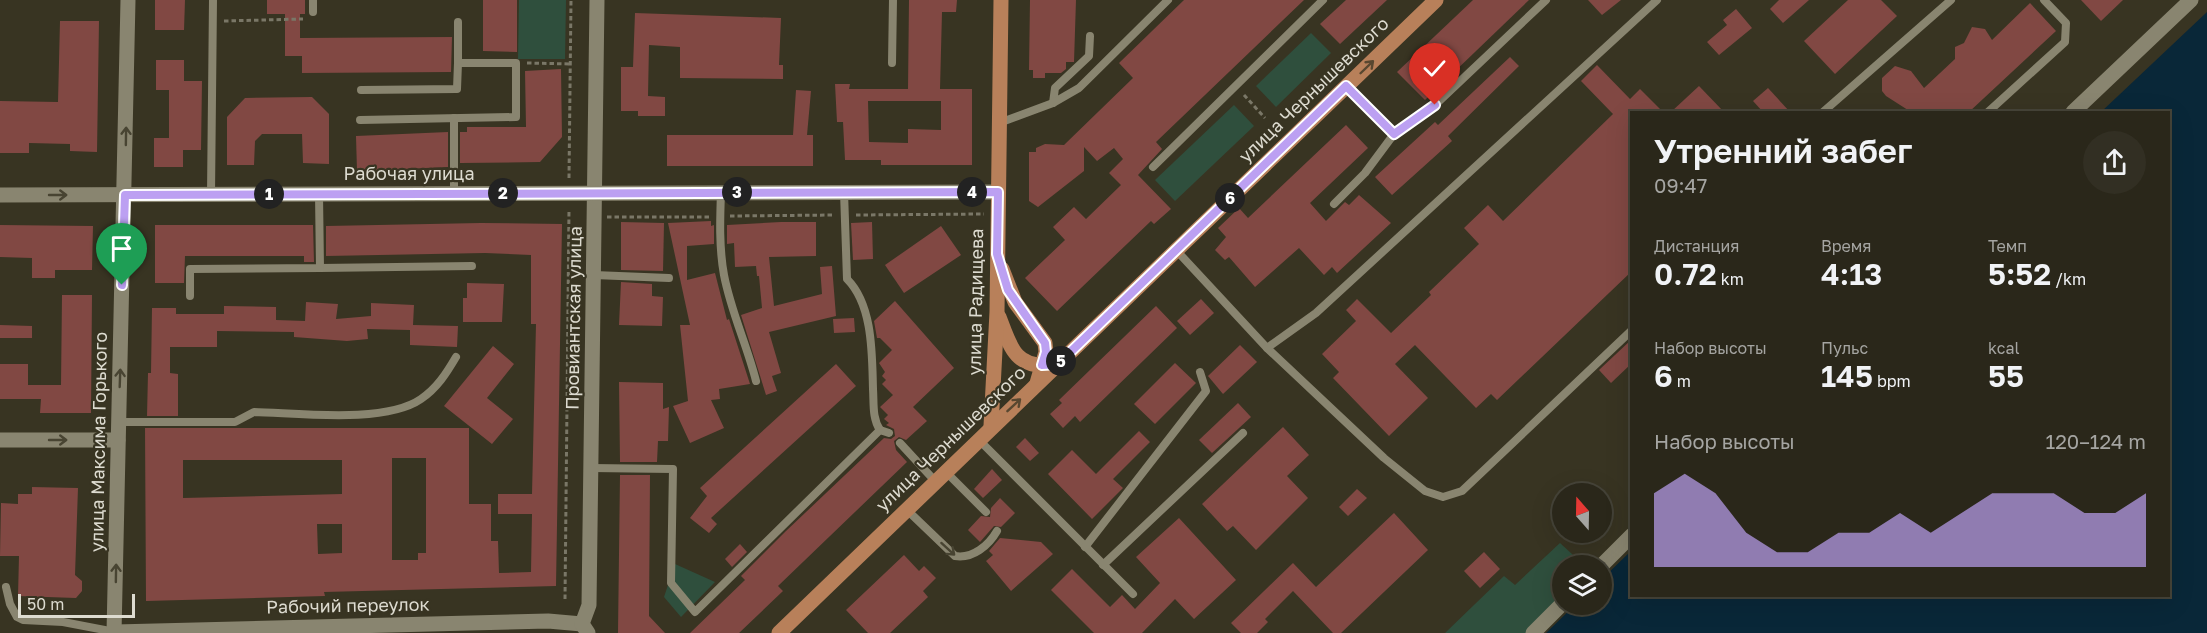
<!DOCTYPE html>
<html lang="ru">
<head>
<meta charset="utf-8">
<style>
	:root { --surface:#2a271a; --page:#322f23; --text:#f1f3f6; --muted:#a5a5a2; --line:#464439; --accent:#bca0f2 }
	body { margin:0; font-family:"Golos Text",sans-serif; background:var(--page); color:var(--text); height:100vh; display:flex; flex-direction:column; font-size:22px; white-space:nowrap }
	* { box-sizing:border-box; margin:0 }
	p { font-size:20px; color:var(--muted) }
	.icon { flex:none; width:33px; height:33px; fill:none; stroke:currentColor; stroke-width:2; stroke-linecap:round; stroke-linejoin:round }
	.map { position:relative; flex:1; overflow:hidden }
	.side { position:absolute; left:1630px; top:111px; width:540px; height:486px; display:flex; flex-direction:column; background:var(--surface); border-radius:0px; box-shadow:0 6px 24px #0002,0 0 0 2px var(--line) }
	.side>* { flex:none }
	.needle { width:39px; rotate:340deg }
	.fabs { position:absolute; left:1552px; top:483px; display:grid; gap:12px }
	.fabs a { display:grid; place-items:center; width:60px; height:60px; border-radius:50%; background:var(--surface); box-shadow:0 6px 24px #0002,0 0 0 2px var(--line); font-size:30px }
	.scale { position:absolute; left:18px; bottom:15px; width:117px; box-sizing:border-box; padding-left:6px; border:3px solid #dddbd0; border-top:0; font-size:16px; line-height:21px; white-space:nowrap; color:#dddbd0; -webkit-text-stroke:4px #383422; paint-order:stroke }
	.pin { position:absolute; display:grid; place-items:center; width:51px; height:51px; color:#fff; margin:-62px -26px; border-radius:50% 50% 50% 0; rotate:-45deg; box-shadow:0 0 6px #0007 }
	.pin .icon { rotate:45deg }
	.km { position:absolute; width:30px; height:30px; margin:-15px; border-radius:50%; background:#222; color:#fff; font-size:16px; line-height:30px; text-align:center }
	.round { display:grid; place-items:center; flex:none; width:63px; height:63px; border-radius:32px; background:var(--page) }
	.head { display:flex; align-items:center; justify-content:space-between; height:102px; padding:0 24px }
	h1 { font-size:33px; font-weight:600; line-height:45px }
	.stats { display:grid; grid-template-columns:repeat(3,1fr); gap:9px; height:102px; padding:6px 24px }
	.stats div { display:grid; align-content:center }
	.stats b { font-size:30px; font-weight:600 }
	.stats small { font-size:16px; font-weight:400 }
	.stats p { font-size:16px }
	.chart { height:168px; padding:12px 24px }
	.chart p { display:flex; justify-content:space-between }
	.chart svg { width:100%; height:108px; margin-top:6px; fill:var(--accent); opacity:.7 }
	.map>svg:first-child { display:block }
</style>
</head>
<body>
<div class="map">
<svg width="2207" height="633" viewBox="0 0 2207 633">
	<rect width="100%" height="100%" fill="#383422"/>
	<!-- green -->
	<g fill="#2f4f3d">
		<path d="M519 0H566L565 59H518Z"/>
		<path d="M1311 33 1331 53 1276 107 1256 86Z"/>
		<path d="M1234 105 1254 126 1175 201 1155 180Z"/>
		<path d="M1560 543 1584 565 1563 566V601L1529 633H1445L1504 576 1515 585Z"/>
		<path d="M675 564 715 582 681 617 664 597Z"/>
	</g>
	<!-- water -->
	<path fill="#092738" d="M2207 12V633H1546L1575 605 1602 604V579L1632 550V596H2169V112H2101Z"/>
	<!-- building -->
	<g fill="#814843" fill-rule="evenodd">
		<path d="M155 0H185L184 30H155Z"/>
		<path d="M267 0H305V14H300V38L452 37 451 72 302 73V56H285V14H267Z"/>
		<path d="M483 0H517V52L483 51Z"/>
		<path d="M909 0H957L956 12H942L940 89H972V165H881V160H845L843 122H837L835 84H850L849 89H908ZM868 101H941V130L908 129V143L869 142Z"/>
		<path d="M1030 0H1076L1074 62H1066V69L1061 73H1045V78H1033V70H1029Z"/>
		<path d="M1184 0H1304L1156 142 1162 149 1138 175 1171 209 1154 224 1151 221 1057 311 1025 278 1065 240 1053 227 1074 207 1086 219 1121 185 1109 173 1123 159 1114 148 1097 161 1084 147V171L1038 207 1029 201V152H1036V148L1045 144 1064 145 1133 78 1119 63Z"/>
		<path d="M1346 0H1387L1340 44 1320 24Z"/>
		<path d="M1473 0H1529L1425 100 1397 72Z"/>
		<path d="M1588 0H1621L1602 15Z"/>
		<path d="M1779 0H1809L1783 23 1770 9Z"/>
		<path d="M1848 0H1881L1897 16 1835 74 1804 41Z"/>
		<path d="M2081 0H2123L2101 21Z"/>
		<path d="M2030 3 2056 31 1969 112H1911L1886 96 1882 91V78L1895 66 1911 71 1924 88 1955 59V47L1964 43 1972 27 1985 29 1992 40Z"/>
		<path d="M1736 9 1752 28 1719 55 1707 42 1727 25 1723 20Z"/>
		<path d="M635 13 781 18 779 65H783V79L680 78V47L649 45 648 96 665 97V116H638V111H621V67H633Z"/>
		<path d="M60 21H99L97 152 70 151V144L29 143V153H0V101L58 102Z"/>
		<path d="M1510 57 1519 66 1448 136 1452 141 1392 195 1375 177 1435 122 1438 125Z"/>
		<path d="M156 60H184V81H202L201 150H183V167H154V138H169V90H156Z"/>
		<path d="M1597 65 1630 99 1640 89 1663 112H1632V271L1497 400 1491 394 1476 408 1415 345 1395 364 1428 398 1389 436 1333 378 1339 372 1322 354 1356 321 1346 310 1357 299 1391 333 1431 295 1429 292 1479 244 1464 228 1488 205 1503 221 1613 114 1581 81Z"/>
		<path d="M561 69 562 137 540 162 460 163V132H467V127H526L525 71Z"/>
		<path d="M1699 86 1724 112H1671Z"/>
		<path d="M1768 88 1790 112H1763L1753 101Z"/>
		<path d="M796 90 811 91 807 135H813V166H667V135H793Z"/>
		<path d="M312 97 329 114V164L303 163 302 134H262L255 141 254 165H227V117L245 98Z"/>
		<path d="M1346 125 1368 148 1310 203 1326 221 1345 202 1349 205 1359 195 1391 223 1337 273 1332 267 1324 275 1299 248 1255 287 1229 257 1225 260 1215 250 1226 237 1218 228 1239 208 1248 218Z"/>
		<path d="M448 132V167L357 171 356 136Z"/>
		<path d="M711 221V226L714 225V244L687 246V280L715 273 727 320 729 319 750 384 719 389 720 399 711 400 724 428 690 443 673 406 688 401 680 325H690L668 223Z"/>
		<path d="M621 222 664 223 663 271 621 270Z"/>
		<path d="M781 222H816V256L769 257 774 306 822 294 820 267 832 266 836 316 769 332 781 373 772 376 777 391 766 395 741 315 762 308 759 276H757L756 266 735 267 734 243 727 244V225Z"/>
		<path d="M872 222 873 259 853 260 851 223Z"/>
		<path d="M481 223 562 224 556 586 324 592 325 596 146 601 145 428H469V504H491V541H498L499 573 531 572 532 514H498V494H532L536 324H531V255L485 253 326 256V226ZM392 458H426V553H418V560H392ZM183 460H342V494L183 498ZM317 524H342V553L318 554Z"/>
		<path d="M0 225 93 226 92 270H55V278H32V258L0 257Z"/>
		<path d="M155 225H313L314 262H304V256H185L184 283H155Z"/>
		<path d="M941 226 961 255 904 293 885 265Z"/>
		<path d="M621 282 652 284V296L663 297 662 326 619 325Z"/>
		<path d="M467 283 504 284 502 322H463V298H467Z"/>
		<path d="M62 295H92L91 413H40L41 399H0V364H28V385H61Z"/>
		<path d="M1201 299 1214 313 1190 335 1177 321Z"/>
		<path d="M895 301 954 368 913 407 927 421 906 440 899 437 894 441 896 450 907 462 778 586 783 591 739 633H690L745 580 741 576 786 531 884 438 891 439 895 436 894 429 886 425 889 423 884 419 888 415 880 407 893 395 882 384 886 380 882 376 885 372 879 363 892 350 880 338H877L874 321Z"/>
		<path d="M306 302 338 304 336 319 371 316V303L414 305 413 325 458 326 457 347 410 345V330L367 329 368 339 347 341 294 337V332L217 331V347H170V373L178 374V416H147L148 373H151L152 308H176V314H224V306L276 307V320L305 321Z"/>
		<path d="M1156 306 1177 328 1080 422 1075 416 1063 428 1050 414 1062 403 1059 400Z"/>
		<path d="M854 318 855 332 834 333 833 319Z"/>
		<path d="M0 325 32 326V338H0Z"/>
		<path d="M1632 339V363L1611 383 1599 370Z"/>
		<path d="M1240 345 1257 362 1223 394 1208 376Z"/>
		<path d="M493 346 514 364 487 398 513 419 492 444 444 406Z"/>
		<path d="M1175 363 1196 383 1155 424 1134 404Z"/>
		<path d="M836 364 856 386 711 518 717 524 709 533 690 518 707 496 700 488Z"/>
		<path d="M619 382 663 383V409L669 407 668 441H658L657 462H620Z"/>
		<path d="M1238 403 1251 417 1212 453 1199 440Z"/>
		<path d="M1283 427 1309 455 1287 476 1308 498 1256 550 1233 526 1227 531 1202 504Z"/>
		<path d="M1139 431 1150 442 1113 479 1123 488 1092 519 1048 474 1072 450 1096 474Z"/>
		<path d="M1025 438 1039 453 1030 461 1016 447Z"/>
		<path d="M992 469 1002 480 983 498 974 489Z"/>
		<path d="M620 475H650L649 616 665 633H618Z"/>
		<path d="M32 487 78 488 75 575 82 581V591L76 598 18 596 19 556H0L1 503 18 504V494H32Z"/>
		<path d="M1357 489 1367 498 1348 516 1339 507Z"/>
		<path d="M1000 498 1015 513 1001 527 994 526 980 542 968 530 981 516 990 517 991 508Z"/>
		<path d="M1394 513 1428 550 1341 633H1333L1293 591 1265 619 1268 622 1257 633H1241L1231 623 1293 563 1316 587Z"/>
		<path d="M1179 518 1236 580 1194 619 1175 599 1142 633H1094L1051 590 1072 569 1110 607 1122 595 1135 609 1160 583 1136 557Z"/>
		<path d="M1000 538 1041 542 1053 554 1011 591 986 561 993 555 989 551Z"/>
		<path d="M740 544 747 552 732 567 725 559Z"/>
		<path d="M1484 552 1500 569 1480 588 1464 571Z"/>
		<path d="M904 555 919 571 924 566 936 578 923 591 928 597 890 633H868L846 610Z"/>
	</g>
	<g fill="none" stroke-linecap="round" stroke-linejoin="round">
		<!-- path -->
		<g stroke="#7a7767" stroke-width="3" stroke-dasharray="4.5 3" stroke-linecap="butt">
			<path d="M224 21 303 19"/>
			<path d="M527 63 571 64"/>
			<path d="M1244 95 1265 118"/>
			<path d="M569 178 571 0"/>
			<path d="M856 215 984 214"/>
			<path d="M730 216 834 215"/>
			<path d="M607 217H709"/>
			<path d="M565 599 569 209"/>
		</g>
		<!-- lane -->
		<g stroke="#898570" stroke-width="8">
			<path d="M313 0V12"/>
			<path d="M892 63 893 0"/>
			<path d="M1346 86 1394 134"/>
			<path d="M361 90 457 89 458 63"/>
			<path d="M1053 103 1055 88 1089 56 1090 36"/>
			<path d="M1823 112 1951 0"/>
			<path d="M1988 112 2065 42 2066 23 2044 0"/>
			<path d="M360 120 516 117V63H458V22"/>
			<path d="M999 123 1053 103 1079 88 1168 0"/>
			<path d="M1153 167 1323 0"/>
			<path d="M721 192C720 219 719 248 724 275 731 312 747 345 756 381"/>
			<path d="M844 192 847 279C873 305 872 354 873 389 874 403 872 418 880 430"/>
			<path d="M454 193V118"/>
			<path d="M211 194 213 0"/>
			<path d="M1334 204 1365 173 1394 134 1435 105 1546 0"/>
			<path d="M1176 250 1267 348 1384 458 1425 491 1443 497 1462 491 1632 330"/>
			<path d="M320 268 472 266"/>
			<path d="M594 275 669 278"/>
			<path d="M190 296V269L320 268 319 194"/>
			<path d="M1267 348 1316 313 1657 0"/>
			<path d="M119 422H235L254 412C298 413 385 424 421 399 437 388 446 374 456 357"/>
			<path d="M978 439 1133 594"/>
			<path d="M900 443 935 481"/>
			<path d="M591 468 673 469 671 583 695 612 880 430 889 433"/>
			<path d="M945 471 986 512"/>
			<path d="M906 509 955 556C973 559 989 545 997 531"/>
			<path d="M1085 547 1206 391 1200 372"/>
			<path d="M1103 565 1243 433"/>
			<path d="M6 587 10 604 17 617 23 620 63 622 115 632"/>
		</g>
		<!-- street -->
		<g stroke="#898570" stroke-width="15">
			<path d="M2073 112 2191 0"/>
			<path d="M0 440H118"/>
			<path d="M1601 566 1632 535"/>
			<path d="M115 632 548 621 582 624"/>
			<path d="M114 633 128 0"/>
			<path d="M588 633 582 624 589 605 597 0"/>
			<path d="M1533 633 1563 603"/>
		</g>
		<!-- secondary -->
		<path stroke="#898570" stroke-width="15" d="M0 195 998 192"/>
		<!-- primary -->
		<g stroke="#b8805a" stroke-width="15">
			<path d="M1002 269 1015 302 1045 343 1046 352 1037 383"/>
			<path d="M999 317C1010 345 1014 368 1049 365"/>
			<path d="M991 426 997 312 1001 0"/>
			<path d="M779 633 1436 0"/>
		</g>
	</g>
	<!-- one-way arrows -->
	<defs><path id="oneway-shaft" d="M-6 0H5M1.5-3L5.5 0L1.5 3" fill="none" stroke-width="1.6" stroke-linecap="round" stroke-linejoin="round" transform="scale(1.5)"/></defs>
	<g stroke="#584730">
		<use href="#oneway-shaft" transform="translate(1367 67) rotate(-44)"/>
		<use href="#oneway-shaft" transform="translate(1014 405) rotate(-43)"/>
	</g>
	<g stroke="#484432">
		<use href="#oneway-shaft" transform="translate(126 136) rotate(-89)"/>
		<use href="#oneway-shaft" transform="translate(58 195)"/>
		<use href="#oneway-shaft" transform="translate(120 378) rotate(-88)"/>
		<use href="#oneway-shaft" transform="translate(58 440)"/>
		<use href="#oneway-shaft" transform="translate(948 549) rotate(42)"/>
		<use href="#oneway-shaft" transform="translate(116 573) rotate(-89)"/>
	</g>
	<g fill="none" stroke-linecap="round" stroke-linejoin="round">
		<!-- route casing -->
		<g stroke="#fff" stroke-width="12">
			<path id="route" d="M122 285 125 195 998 192 997 254 1008 290 1045 343 1046 352 1042 365 1058 364 1346 86 1394 134 1435 105"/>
		</g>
		<!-- route -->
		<use href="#route" stroke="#bca0f2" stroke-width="8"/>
	</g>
	<g text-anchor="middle" stroke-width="4.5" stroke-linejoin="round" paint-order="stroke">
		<!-- street labels -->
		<g font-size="18" fill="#dddbd0" stroke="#383422">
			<text transform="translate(1314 90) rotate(-44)" y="6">улица Чернышевского</text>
			<text x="409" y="180">Рабочая улица</text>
			<text transform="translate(976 302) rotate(-89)" y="6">улица Радищева</text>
			<text transform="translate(574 318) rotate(-89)" y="6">Провиантская улица</text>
			<text transform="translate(951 439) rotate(-44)" y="6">улица Чернышевского</text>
			<text transform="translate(99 442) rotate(-89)" y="6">улица Максима Горького</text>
			<text transform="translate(348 606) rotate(-1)" y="6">Рабочий переулок</text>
		</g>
	</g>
</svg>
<div class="fabs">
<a><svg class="needle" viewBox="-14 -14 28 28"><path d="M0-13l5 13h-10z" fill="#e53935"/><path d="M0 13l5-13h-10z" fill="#a5a5a2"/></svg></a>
<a><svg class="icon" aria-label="layers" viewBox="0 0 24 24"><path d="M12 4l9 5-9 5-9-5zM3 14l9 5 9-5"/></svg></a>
</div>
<div class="scale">50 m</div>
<div class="pin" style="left:122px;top:285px;background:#1e9e55"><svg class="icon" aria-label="arrive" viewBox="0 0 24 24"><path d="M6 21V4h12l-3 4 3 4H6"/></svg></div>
<div class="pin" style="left:1435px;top:105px;background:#d93025"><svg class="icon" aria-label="check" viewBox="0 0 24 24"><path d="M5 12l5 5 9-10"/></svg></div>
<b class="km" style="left:269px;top:194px">1</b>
<b class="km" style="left:503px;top:193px">2</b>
<b class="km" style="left:737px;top:192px">3</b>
<b class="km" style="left:972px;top:192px">4</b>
<b class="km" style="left:1061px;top:361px">5</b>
<b class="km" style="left:1230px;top:198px">6</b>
<section class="side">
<div class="head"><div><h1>Утренний забег</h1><p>09:47</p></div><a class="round"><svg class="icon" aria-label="share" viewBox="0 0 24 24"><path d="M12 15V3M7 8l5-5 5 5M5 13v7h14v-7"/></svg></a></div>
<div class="stats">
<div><p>Дистанция</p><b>0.72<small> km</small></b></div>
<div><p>Время</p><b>4:13</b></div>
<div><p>Темп</p><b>5:52<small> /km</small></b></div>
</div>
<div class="stats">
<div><p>Набор высоты</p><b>6<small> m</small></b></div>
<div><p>Пульс</p><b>145<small> bpm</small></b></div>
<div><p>kcal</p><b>55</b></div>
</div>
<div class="chart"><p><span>Набор высоты</span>120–124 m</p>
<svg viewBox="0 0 160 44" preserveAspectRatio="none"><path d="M0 44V14L10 6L20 14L30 30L40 38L50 38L60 30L70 30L80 22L90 30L100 22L110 14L120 14L130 14L140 22L150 22L160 14V44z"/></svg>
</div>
</section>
</div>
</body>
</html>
